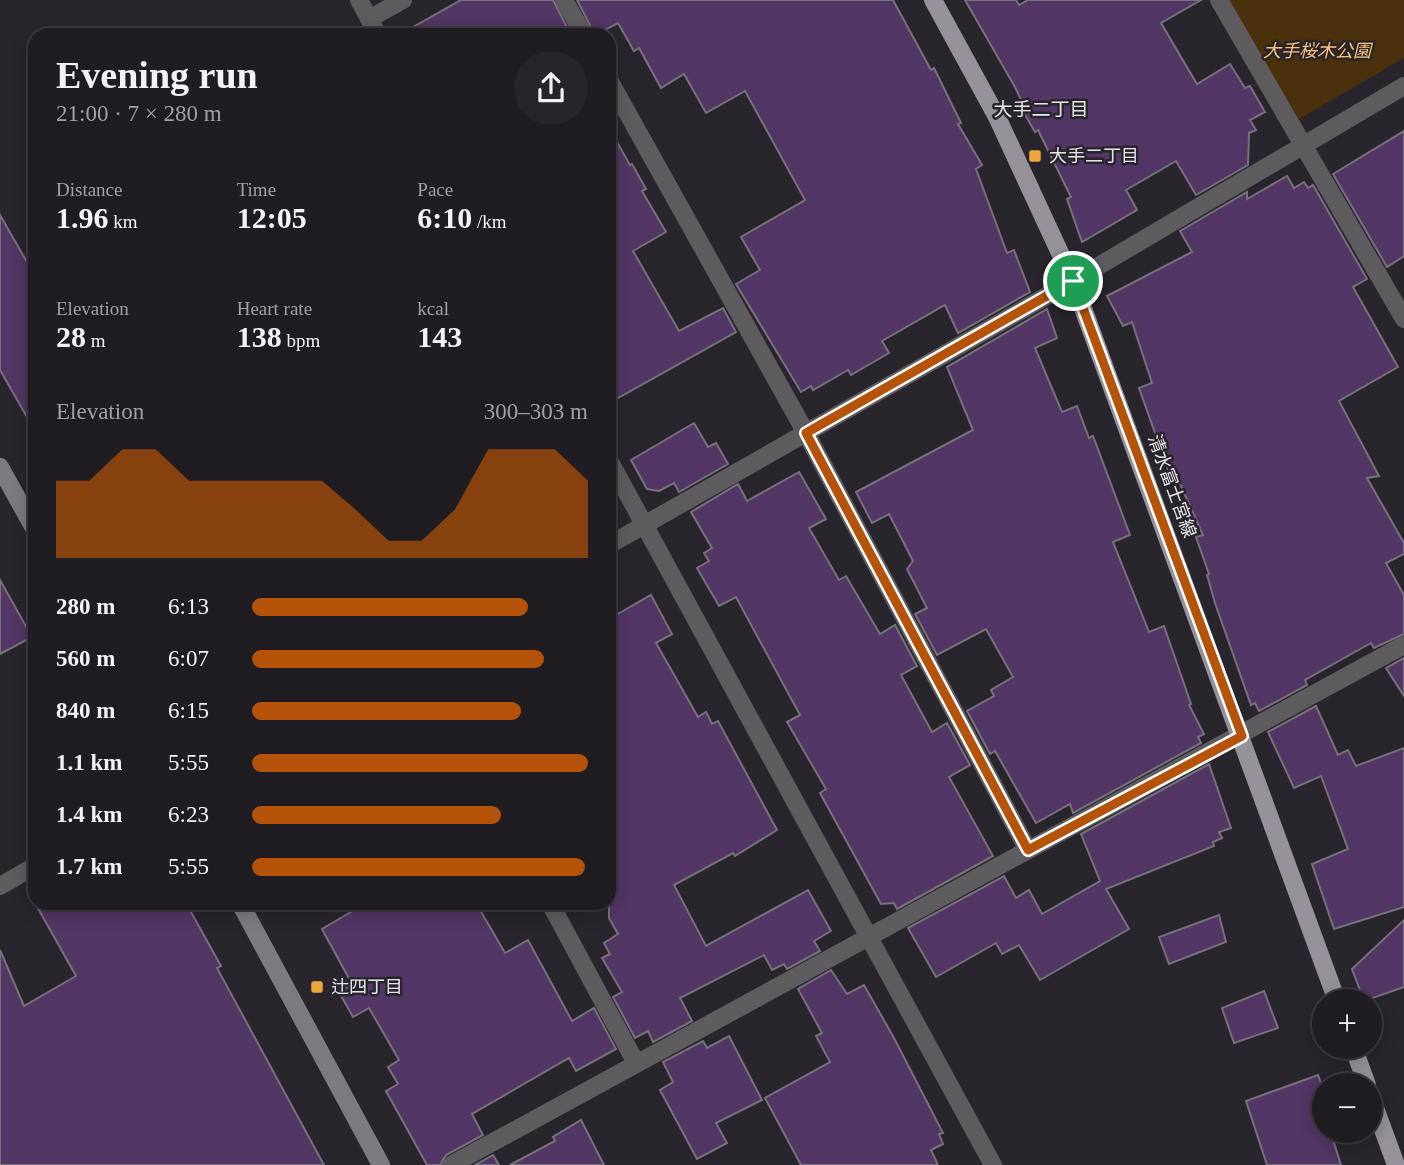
<!DOCTYPE html>
<html lang="en">
<head>
<meta charset="utf-8">
<style>
	:root { --surface:#1f1c22; --page:#27252a; --text:#f1f3f6; --muted:#a1a1a5; --line:#3c3a40; --accent:#b45309 }
	body { margin:0; font-family:"Times New Roman","Noto Sans JP",serif; background:var(--page); color:var(--text); height:100vh; display:flex; flex-direction:column; font-size:26px; white-space:nowrap }
	* { box-sizing:border-box; margin:0 }
	p { font-size:23px; color:var(--muted) }
	.icon { flex:none; width:38px; height:38px; fill:none; stroke:currentColor; stroke-width:2; stroke-linecap:round; stroke-linejoin:round }
	.map { position:relative; flex:1; overflow:hidden }
	.drawer { position:absolute; left:28px; top:28px; width:588px; height:882px; display:flex; flex-direction:column; background:var(--surface); border-radius:21px; box-shadow:0 4px 18px #0003,0 0 0 2px var(--line) }
	.drawer>* { flex:none }
	.tools { position:absolute; left:1312px; top:989px; display:grid; gap:14px }
	.tools a { display:grid; place-items:center; width:70px; height:70px; border-radius:50%; background:var(--surface); box-shadow:0 4px 18px #0003,0 0 0 2px var(--line); font-size:35px }
	.pin { position:absolute; display:grid; place-items:center; width:60px; height:60px; color:#fff; margin:-30px; border:4px solid #fff; border-radius:50%; box-shadow:0 2px 7px #0007 }
	.round { display:grid; place-items:center; flex:none; width:74px; height:74px; border-radius:37px; background:var(--page) }
	.overview { display:flex; align-items:center; justify-content:space-between; height:119px; padding:0 28px }
	h1 { font-size:38px; font-weight:700; line-height:52px }
	.stats { display:grid; grid-template-columns:repeat(3,1fr); gap:10px; height:119px; padding:7px 28px }
	.stats div { display:grid; align-content:center }
	.stats b { font-size:30px; font-weight:700 }
	.stats small { font-size:19px; font-weight:400 }
	.stats p { font-size:19px }
	.chart { height:196px; padding:14px 28px }
	.chart p { display:flex; justify-content:space-between }
	.chart svg { width:100%; height:126px; margin-top:7px; fill:var(--accent); opacity:.7 }
	ul { padding:0 28px; list-style:none; font-size:23px }
	li { display:grid; grid-template-columns:112px 84px 1fr; align-items:center; height:52px }
	li i { height:18px; border-radius:9px; background:var(--accent) }
	.map>svg:first-child { display:block }
</style>
</head>
<body>
<div class="map">
<svg width="1404" height="1165" viewBox="0 0 1404 1165">
	<rect width="100%" height="100%" fill="#29252d"/>
	<!-- green -->
	<path fill="#4b310b" d="M1227 0H1404V58L1299 119Z"/>
	<!-- building -->
	<g fill="#523665" stroke="#77717b" stroke-width="2">
		<path d="M461 0H553L571 35H399Z"/>
		<path d="M577 0H893L931 70 934 68 961 123 958 124 982 165 976 169 1007 253 1014 250 1030 292 958 333 945 305 882 341 889 353 851 375 848 370 813 390 811 386 801 392 736 284 760 270 741 237 805 200 745 91 706 113 684 74 661 88 639 48 634 51 618 23 595 35Z"/>
		<path d="M965 0H1016L1019 5 1028 0H1201L1161 23 1197 84 1230 64 1245 88 1250 86 1265 112 1250 120 1256 130 1249 133 1248 165 1196 195 1176 161 1126 190 1137 210 1082 242 1067 199 1071 197 1038 130 1035 132 1020 106 1023 104 1015 87Z"/>
		<path d="M609 128 630 165 632 164 646 189 642 191 666 232 633 251 679 331 723 308 736 332 609 403Z"/>
		<path d="M1404 131V256L1387 267 1333 174Z"/>
		<path d="M1287 176 1294 188 1304 182 1308 188 1313 185 1367 279 1353 287 1398 367 1339 401 1379 476 1367 478 1404 543V554L1386 563 1404 595V634L1374 648 1371 643 1305 680 1307 685 1259 711 1255 703 1251 705 1215 603 1207 575 1209 574 1196 537 1203 535 1175 473 1170 475 1139 388 1152 383 1132 322 1123 326 1107 296 1192 252 1180 231 1247 192V199Z"/>
		<path d="M0 215 35 276V431L0 370Z"/>
		<path d="M1047 309 1057 338 1035 348 1062 412 1077 406 1089 438 1093 436 1130 535 1113 542 1149 632 1164 626 1191 704 1189 705 1204 734 1198 737 1201 743 1073 813 1070 804 1036 823 995 751 990 754 967 711 994 696 991 690 1013 677 986 629 937 655 915 614 927 608 907 569 913 561 889 514 872 523 856 492 973 430 947 367Z"/>
		<path d="M694 423 708 447 716 443 728 464 679 492 674 483 659 491 647 489 631 460Z"/>
		<path d="M799 472 826 519 809 528 839 580 846 576 880 634 895 625 917 666 901 675 932 732 947 723 970 765 949 777 993 856 897 909 894 903 881 904 820 793 826 789 787 722 800 715 736 597 719 606 697 568 709 561 704 553 712 548 691 512 738 484 747 501Z"/>
		<path d="M0 580 32 637 0 654Z"/>
		<path d="M651 595 672 634 656 643 698 717 706 712 712 724 718 721 777 830 735 856 733 853 674 885 706 946 808 890 831 931 814 941 820 951 787 969 784 964 772 970 764 955 680 998 692 1021 653 1042 648 1031 635 1038 613 997 622 992 602 958 610 954 604 943 618 934 609 918V619Z"/>
		<path d="M1404 658V696L1386 668Z"/>
		<path d="M1316 706 1338 755 1348 750 1356 766 1404 748V907L1334 929 1312 864 1348 849 1321 776 1294 788 1268 732Z"/>
		<path d="M1209 764 1231 828 1219 832 1222 838 1213 842 1214 846 1106 889 1129 929 1040 980 1019 945 1002 954 996 943 936 977 908 928 1004 876 1016 898 1029 890 1042 914 1100 881 1081 834Z"/>
		<path d="M35 903H186L221 966 217 968 324 1165H0V950L24 1006 76 976Z"/>
		<path d="M366 903H476L505 953 528 940 572 1021 594 1008 616 1049 576 1071 569 1058 472 1114 483 1135 446 1155 440 1165H427L386 1091 398 1084 388 1067 399 1060 369 1008 353 1017 339 992 352 984 322 929Z"/>
		<path d="M1219 915 1226 942 1169 964 1159 937Z"/>
		<path d="M1404 920V987L1364 1001 1352 969Z"/>
		<path d="M831 970 847 994 864 985 894 1038 943 1133 939 1134 943 1144 931 1150 938 1165H801L765 1098 830 1062 816 1036 822 1033 798 989Z"/>
		<path d="M1264 991 1278 1028 1234 1043 1222 1008Z"/>
		<path d="M729 1036 762 1100 716 1123 727 1143 697 1159 660 1090 673 1082 663 1062 703 1041 707 1048Z"/>
		<path d="M1318 1075 1325 1094V1130H1330L1341 1165H1267L1246 1101Z"/>
		<path d="M581 1120 604 1165H510L555 1141 553 1137Z"/>
		<path d="M493 1155 499 1165H475Z"/>
	</g>
	<g fill="none" stroke-linecap="round" stroke-linejoin="round">
		<!-- street -->
		<g stroke="#5f5c60" stroke-width="18">
			<path d="M359 0 378 35"/>
			<path d="M564 0 584 35"/>
			<path d="M1219 0 1404 319"/>
			<path d="M369 19 403 0"/>
			<path d="M609 80 806 433 1028 850"/>
			<path d="M609 460 993 1165"/>
			<path d="M609 545 1073 281 1404 86"/>
			<path d="M0 886 35 866"/>
			<path d="M550 903 636 1063"/>
			<path d="M451 1165 1404 645"/>
		</g>
		<!-- secondary -->
		<g stroke="#7e7a81" stroke-width="18">
			<path d="M0 467 35 530"/>
			<path d="M240 903 381 1165"/>
		</g>
		<!-- primary -->
		<g stroke="#96919a" stroke-width="18">
			<path d="M933 0 997 117 1073 281 1337 1001"/>
			<path d="M1353 1046 1367 1085"/>
			<path d="M1370 1094 1396 1165"/>
		</g>
	</g>
	<g fill="none" stroke-linecap="round" stroke-linejoin="round">
		<!-- route casing -->
		<g stroke="#fff" stroke-width="14">
			<path id="route" d="M1073 281 1242 736 1028 850 806 433Z"/>
		</g>
		<!-- route -->
		<use href="#route" stroke="#b45309" stroke-width="9"/>
	</g>
	<!-- markers -->
	<g fill="#efa73d" stroke="#29252d" stroke-width="2.5">
		<rect x="1028" y="149" width="14" height="14" rx="3.5"/>
		<rect x="310" y="980" width="14" height="14" rx="3.5"/>
	</g>
	<g text-anchor="middle" stroke-width="5" stroke-linejoin="round" paint-order="stroke">
		<!-- park labels -->
		<g font-size="18" font-style="italic" fill="#fbc175" stroke="#29252d">
			<text x="1317" y="57">大手桜木公園</text>
		</g>
		<!-- poi labels -->
		<g font-size="18" fill="#e7e3e9" stroke="#29252d" text-anchor="start">
			<text x="1049" y="162">大手二丁目</text>
			<text x="331" y="993">辻四丁目</text>
		</g>
		<!-- street labels -->
		<g font-size="18" fill="#e7e3e9" stroke="#29252d">
			<text transform="translate(1172 486) rotate(70)" y="6">清水富士宮線</text>
		</g>
		<!-- neighbourhood labels -->
		<g font-size="19" fill="#e7e3e9" stroke="#29252d">
			<text x="1041" y="116">大手二丁目</text>
		</g>
	</g>
</svg>
<div class="tools">
<a>+</a>
<a>−</a>
</div>
<div class="pin" style="left:1073px;top:281px;background:#1e9e55"><svg class="icon" aria-label="arrive" viewBox="0 0 24 24"><path d="M6 21V4h12l-3 4 3 4H6"/></svg></div>
<section class="drawer">
<div class="overview"><div><h1>Evening run</h1><p>21:00 · 7 × 280 m</p></div><a class="round"><svg class="icon" aria-label="share" viewBox="0 0 24 24"><path d="M12 15V3M7 8l5-5 5 5M5 13v7h14v-7"/></svg></a></div>
<div class="stats">
<div><p>Distance</p><b>1.96<small> km</small></b></div>
<div><p>Time</p><b>12:05</b></div>
<div><p>Pace</p><b>6:10<small> /km</small></b></div>
</div>
<div class="stats">
<div><p>Elevation</p><b>28<small> m</small></b></div>
<div><p>Heart rate</p><b>138<small> bpm</small></b></div>
<div><p>kcal</p><b>143</b></div>
</div>
<div class="chart"><p><span>Elevation</span>300–303 m</p>
<svg viewBox="0 0 160 44" preserveAspectRatio="none"><path d="M0 44V17L10 17L20 6L30 6L40 17L50 17L60 17L70 17L80 17L90 27L100 38L110 38L120 27L130 6L140 6L150 6L160 17V44z"/></svg>
</div>
<ul>
<li><b>280 m</b>6:13<i style="width:82%"></i></li>
<li><b>560 m</b>6:07<i style="width:87%"></i></li>
<li><b>840 m</b>6:15<i style="width:80%"></i></li>
<li><b>1.1 km</b>5:55<i style="width:100%"></i></li>
<li><b>1.4 km</b>6:23<i style="width:74%"></i></li>
<li><b>1.7 km</b>5:55<i style="width:99%"></i></li>
</ul>
</section>
</div>
</body>
</html>
